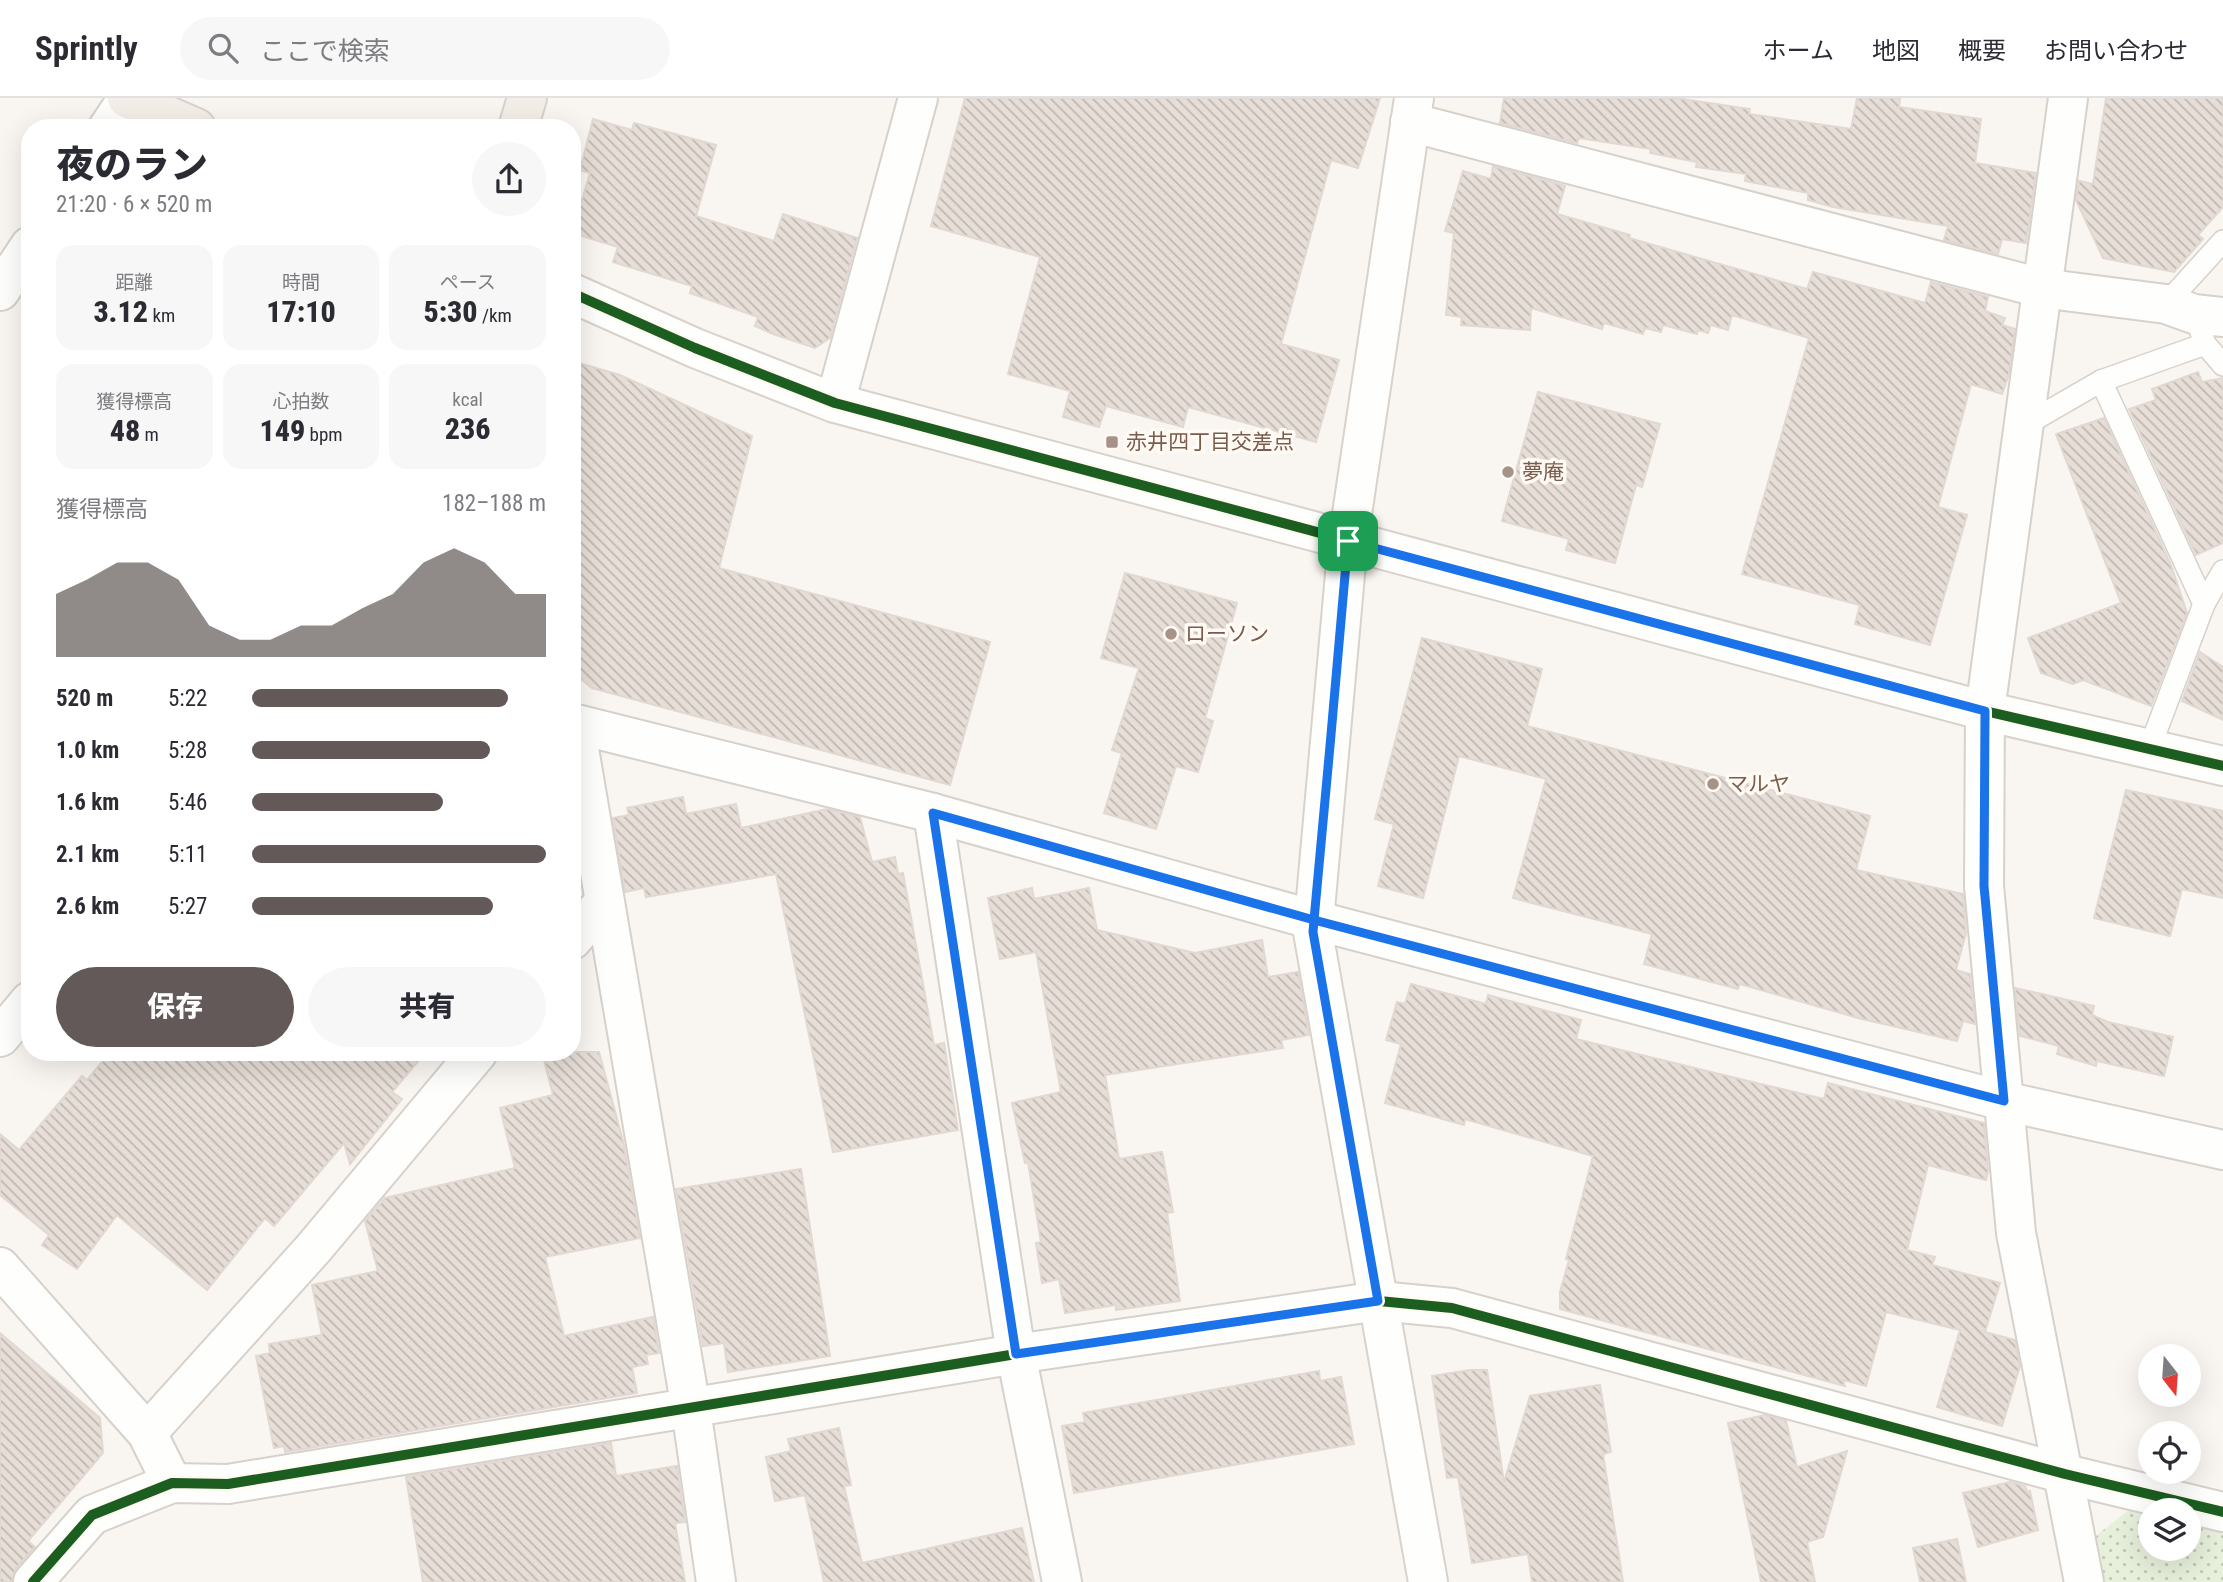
<!DOCTYPE html>
<html lang="ja">
<head>
<meta charset="utf-8">
<style>
	:root { --surface:#fff; --page:#f7f7f7; --text:#2b2b33; --muted:#7c7c81; --line:#e1e1e2; --accent:#625958 }
	body { margin:0; font-family:"Roboto Condensed","Noto Sans JP",sans-serif; background:var(--page); color:var(--text); height:100vh; display:flex; flex-direction:column; font-size:26px; white-space:nowrap }
	* { box-sizing:border-box; margin:0 }
	p { font-size:23px; color:var(--muted) }
	.icon { flex:none; width:38px; height:38px; fill:none; stroke:currentColor; stroke-width:2; stroke-linecap:round; stroke-linejoin:round }
	.map { position:relative; flex:1; overflow:hidden }
	.sheet { position:absolute; left:21px; top:21px; width:560px; height:942px; display:flex; flex-direction:column; background:var(--surface); border-radius:28px; box-shadow:0 7px 28px #0002 }
	.sheet>* { flex:none }
	.needle { width:46px; rotate:163deg }
	.buttons { position:absolute; left:2138px; top:1246px; display:grid; gap:14px }
	.buttons a { display:grid; place-items:center; width:63px; height:63px; border-radius:50%; background:var(--surface); box-shadow:0 7px 28px #0002; font-size:35px }
	.pin { position:absolute; display:grid; place-items:center; width:60px; height:60px; color:#fff; margin:-30px; border-radius:14px; box-shadow:0 4px 10px #0006 }
	.round { display:grid; place-items:center; flex:none; width:74px; height:74px; border-radius:37px; background:var(--page) }
	.headline { display:flex; align-items:center; justify-content:space-between; height:119px; padding:0 35px }
	h1 { font-size:38px; font-weight:800; line-height:52px }
	.stats { display:grid; grid-template-columns:repeat(3,1fr); gap:10px; height:119px; padding:7px 35px }
	.stats div { display:grid; align-content:center; border-radius:18px; background:var(--page); text-align:center }
	.stats b { font-size:30px; font-weight:800 }
	.stats small { font-size:19px; font-weight:400 }
	.stats p { font-size:19px }
	.chart { height:196px; padding:14px 35px }
	.chart p { display:flex; justify-content:space-between }
	.chart svg { width:100%; height:126px; margin-top:7px; fill:var(--accent); opacity:.7 }
	.button { display:flex; gap:14px; margin-top:auto; padding:14px 35px }
	.button a { flex:1; height:80px; border-radius:42px; background:var(--accent); color:#fff; font-size:28px; font-weight:800; line-height:80px; text-align:center }
	.button a+a { background:var(--page); color:var(--text) }
	ul { padding:0 35px; list-style:none; font-size:23px }
	li { display:grid; grid-template-columns:112px 84px 1fr; align-items:center; height:52px }
	li i { height:18px; border-radius:9px; background:var(--accent) }
	header { display:flex; align-items:center; gap:42px; box-sizing:border-box; height:98px; padding:0 35px; background:var(--surface); border-bottom:2px solid var(--line) }
	header strong { font-size:33px }
	nav { display:flex; gap:38px; margin-inline-start:auto; font-size:24px }
	.search { width:490px; height:63px; background:var(--page); display:flex; align-items:center; gap:18px; box-sizing:border-box; padding:0 24px; border-radius:38px; color:var(--muted); font-size:26px }
	.map>svg:first-child { display:block }
</style>
</head>
<body>
<header>
<strong>Sprintly</strong>
<div class="search"><svg class="icon" aria-label="search" viewBox="0 0 24 24"><circle cx="10" cy="10" r="6"/><path d="M15 15l6 6"/></svg>ここで検索</div>
<nav><a>ホーム</a><a>地図</a><a>概要</a><a>お問い合わせ</a></nav>
</header>
<div class="map">
<svg width="2223" height="1484" viewBox="0 0 2223 1484">
	<defs>
		<pattern id="park-dots" width="8" height="8" patternUnits="userSpaceOnUse" patternTransform="scale(1.75)"><rect width="8" height="8" fill="#e7f0db"/><path d="M2 2h.1M6 6h.1" fill="none" stroke="#c0c6b4" stroke-width="1.8" stroke-linecap="round"/></pattern>
		<pattern id="building-back-hatch" width="6" height="6" patternUnits="userSpaceOnUse" patternTransform="scale(1.75)"><rect width="6" height="6" fill="#e6ded7"/><path d="M-1 5l2 2M0 0l6 6M5-1l2 2" fill="none" stroke="#bfb7b1"/></pattern>
	</defs>
	<rect width="100%" height="100%" fill="#f9f5f0"/>
	<!-- park -->
	<path fill="url(#park-dots)" d="M2130 1411 2151 1416V1451H2189V1425L2223 1434V1484H2104L2096 1438Z"/>
	<!-- building -->
	<g fill="url(#building-back-hatch)" stroke="#e2d8d2" stroke-width="2">
		<path d="M965 0H1380L1358 70 1331 62 1281 246 1339 262 1316 344 1188 309 1183 329 1106 308 1099 329 1063 319 1070 293 1008 276 1040 159 931 128Z"/>
		<path d="M1504 0H1676L1750 11 1749 16 1851 31 1857 0H1900L1899 9 1981 21 1975 65 2036 75 2026 145 2002 141 1998 156 1944 142 1948 128 1833 109 1808 102V95L1745 83 1746 76 1696 69 1697 64 1650 55 1651 51 1579 40 1577 45 1500 25Z"/>
		<path d="M2106 0H2223V109L2198 137 2203 141 2174 174 2103 160 2076 102 2079 83 2093 86Z"/>
		<path d="M593 21 632 32 634 25 716 47 696 118 774 143 783 116 857 140 830 240 815 250 773 236 755 228 758 219 690 195 692 188 613 164 618 149 572 135 590 75 580 72Z"/>
		<path d="M1493 68 1565 88 1557 116 1630 137 1629 140 1807 191 1813 174 1925 205 1931 184 1988 199 1985 213 2005 220 2002 227 2015 231 2009 276 2002 296 1971 286 1938 409 1967 417 1930 547 1855 526 1860 507 1742 476 1809 240 1732 217 1728 232 1711 227 1708 235 1698 232 1697 236 1663 227 1661 234 1645 230 1643 236 1604 225 1602 231 1531 210 1530 232 1461 227 1462 219 1446 217 1454 135 1445 133 1463 73 1491 81Z"/>
		<path d="M572 263 620 277 752 338 719 470 990 544 950 687 592 590 572 574Z"/>
		<path d="M2198 274 2202 284 2223 280V445L2196 457 2129 311 2156 302 2152 291Z"/>
		<path d="M1538 294 1660 326 1642 389 1636 387 1615 465 1566 452 1569 441 1502 423Z"/>
		<path d="M2104 320 2171 467 2187 515 2151 608 2083 582 2073 586 2041 575 2028 540 2121 505 2056 336Z"/>
		<path d="M1125 475 1237 505 1205 620 1213 623 1198 674 1176 668 1156 731 1104 715 1122 655 1112 652 1139 570 1101 560Z"/>
		<path d="M1422 540 1542 571 1527 628 1870 718 1856 772 1963 796 1966 835 1956 872 1970 876 1975 926 1963 923 1957 943 1858 920 1740 886 1738 891 1644 866 1652 836 1513 800 1546 681 1459 658 1423 800 1378 788 1394 726 1375 721Z"/>
		<path d="M2200 554 2223 569V622L2182 603Z"/>
		<path d="M2126 692 2223 713V800L2182 791 2170 838 2094 820Z"/>
		<path d="M683 699 686 716 736 706 741 730 827 711 860 719 872 764 895 759 898 776 903 775 934 947 944 945 958 1032 833 1054 776 776 646 799 644 790 625 794 613 720 629 717 627 710Z"/>
		<path d="M1032 790 1034 801 1089 790 1097 832 1195 855 1262 842 1268 879 1298 874 1309 937 1281 942 1283 950 1105 977 1119 1061 1162 1054 1173 1114 1167 1115 1180 1203 1116 1212V1207L1065 1215 1059 1181 1042 1185 1036 1145 1041 1144 1028 1064 1025 1065 1012 1005 1061 994 1036 854 1000 861 988 800Z"/>
		<path d="M1411 886 1486 906 1488 897 1581 922 1576 941 1748 983 1824 1001 1828 985 1984 1025 1988 1073 1986 1082 1928 1067 1907 1152 1935 1159 1932 1167 2000 1185 1985 1234 2015 1242 2020 1268 2002 1328 1937 1309 1960 1232 1886 1214 1866 1288 1843 1282 1845 1288 1560 1211V1194L1569 1162 1566 1161 1593 1058 1465 1021 1464 1027 1385 1005 1401 946 1386 942 1397 904 1405 906Z"/>
		<path d="M2015 890 2094 908 2092 917 2108 924 2173 939 2164 978 2097 963 2096 968 2057 956 2059 948 2020 938Z"/>
		<path d="M110 954H426L392 994 402 1001 350 1066 344 1045 274 1128 265 1120 207 1192 117 1117 77 1171 42 1147 49 1137 0 1097V1036L19 1052 82 978 87 982Z"/>
		<path d="M542 954H599L623 1043 640 1140 545 1159 564 1238 653 1219 659 1255 646 1257 648 1266 632 1269 637 1295 285 1354 284 1348 274 1350 256 1258 270 1255 269 1246 322 1237 312 1187 378 1173 365 1123 385 1100 515 1070 500 1010 553 997Z"/>
		<path d="M801 1071 830 1258 728 1274 724 1245 703 1248 676 1091Z"/>
		<path d="M0 1235 100 1320 103 1355 28 1443 35 1449 16 1470 12 1484H0Z"/>
		<path d="M1470 1272H1487L1504 1384 1530 1298 1600 1287 1611 1354 1603 1356 1623 1484H1532L1528 1456 1472 1465 1458 1379 1447 1380 1432 1278Z"/>
		<path d="M1319 1273 1320 1283 1341 1279 1354 1346 1074 1395 1062 1328 1085 1324 1083 1315Z"/>
		<path d="M1765 1317 1786 1323 1797 1369 1847 1353 1823 1439 1807 1444 1815 1484H1761L1728 1325Z"/>
		<path d="M839 1330 851 1387 844 1388 862 1465 1022 1430 1034 1484H824L805 1397 775 1403 766 1359 791 1353 788 1341Z"/>
		<path d="M611 1345 616 1378 677 1368 685 1424 675 1425 685 1484H423L406 1379Z"/>
		<path d="M2010 1384 2025 1388 2027 1394 2030 1393 2038 1432 1978 1449 1963 1395Z"/>
		<path d="M1957 1441 1966 1484H1920L1913 1450Z"/>
	</g>
	<g fill="none" stroke-linecap="round" stroke-linejoin="round">
		<!-- lane casing -->
		<g stroke="#d7d1cb" stroke-width="24">
			<g id="lane">
				<path d="M2166 206 2223 143"/>
				<path d="M2201 234 2205 246 2223 267"/>
				<path d="M2101 283 2204 506"/>
				<path d="M2023 328 2101 283 2205 246"/>
				<path d="M2150 649 2204 506 2223 473"/>
			</g>
		</g>
		<!-- street casing -->
		<g stroke="#d7d1cb" stroke-width="42">
			<g id="street">
				<path d="M2068 0 1985 613 1984 788 2016 1135 2084 1484"/>
				<path d="M1410 24 2041 190 2166 206 2194 216 2223 219"/>
				<path d="M108 30 128 0"/>
				<path d="M0 193 30 148"/>
				<path d="M835 305 918 0"/>
				<path d="M572 625 933 715 1314 822 2004 1003 2223 1052"/>
				<path d="M575 627 691 1311 716 1484"/>
				<path d="M933 715 1016 1256 1062 1484"/>
				<path d="M572 842 604 804"/>
				<path d="M0 1169 147 1335 172 1385"/>
				<path d="M147 1335 313 1151 478 954"/>
				<path d="M33 1484 92 1417 172 1385 228 1386 1016 1256 1379 1203 1452 1210 2065 1376 2223 1414"/>
			</g>
		</g>
		<!-- secondary casing -->
		<g stroke="#d9d2cb" stroke-width="42">
			<g id="secondary">
				<path d="M1414 0 1348 443 1313 834 1428 1484"/>
				<path d="M572 195 695 250 835 305 1985 613 2223 668"/>
				<path d="M0 939 30 903"/>
			</g>
		</g>
		<!-- primary casing -->
		<g stroke="#dad1cc" stroke-width="42">
			<g id="primary">
				<path d="M127 0 196 30"/>
				<path d="M518 30 527 0"/>
			</g>
		</g>
		<!-- lane -->
		<use href="#lane" stroke="#fefefd" stroke-width="21"/>
		<!-- street -->
		<use href="#street" stroke="#fefefd" stroke-width="38"/>
		<!-- secondary -->
		<use href="#secondary" stroke="#fefefd" stroke-width="38"/>
		<!-- primary -->
		<use href="#primary" stroke="#f3eee8" stroke-width="38"/>
		<!-- cycleway casing -->
		<g stroke="#fffaf3" stroke-width="15">
			<g id="cycleway">
				<path d="M572 195 695 250 835 305 1985 613 2223 668"/>
				<path d="M33 1484 92 1417 172 1385 228 1386 1016 1256 1379 1203 1452 1210 2065 1376 2223 1414"/>
			</g>
		</g>
		<!-- cycleway -->
		<use href="#cycleway" stroke="#1b5e20" stroke-width="10"/>
	</g>
	<g fill="none" stroke-linecap="round" stroke-linejoin="round">
		<!-- route casing -->
		<g stroke="#fff" stroke-width="14">
			<path id="route" d="M1348 443C1337 569 1326 696 1314 822L1313 834 1378 1203 1016 1256 933 715 1314 822 2004 1003 1984 788 1985 613 1348 443"/>
		</g>
		<!-- route -->
		<use href="#route" stroke="#1a73e8" stroke-width="9"/>
	</g>
	<!-- markers -->
	<g fill="#a69286" stroke="#fffaf3" stroke-width="2.5">
		<rect x="1105" y="337" width="14" height="14" rx="3.5"/>
		<circle cx="1508" cy="374" r="7"/>
		<circle cx="1171" cy="536" r="7"/>
		<circle cx="1713" cy="686" r="7"/>
	</g>
	<g text-anchor="middle" stroke-width="7" stroke-linejoin="round" paint-order="stroke">
		<!-- poi labels -->
		<g font-size="21" fill="#7a5c4d" stroke="#fffaf3" text-anchor="start">
			<text x="1126" y="351">赤井四丁目交差点</text>
			<text x="1522" y="381">夢庵</text>
			<text x="1185" y="543">ローソン</text>
			<text x="1727" y="693">マルヤ</text>
		</g>
	</g>
</svg>
<div class="buttons">
<a><svg class="needle" viewBox="-14 -14 28 28"><path d="M0-13l5 13h-10z" fill="#e53935"/><path d="M0 13l5-13h-10z" fill="#7c7c81"/></svg></a>
<a><svg class="icon" aria-label="locate" viewBox="0 0 24 24"><circle cx="12" cy="12" r="6"/><path d="M12 2v4M12 18v4M2 12h4M18 12h4"/></svg></a>
<a><svg class="icon" aria-label="layers" viewBox="0 0 24 24"><path d="M12 4l9 5-9 5-9-5zM3 14l9 5 9-5"/></svg></a>
</div>
<div class="pin" style="left:1348px;top:443px;background:#1e9e55"><svg class="icon" aria-label="arrive" viewBox="0 0 24 24"><path d="M6 21V4h12l-3 4 3 4H6"/></svg></div>
<section class="sheet">
<div class="headline"><div><h1>夜のラン</h1><p>21:20 · 6 × 520 m</p></div><a class="round"><svg class="icon" aria-label="share" viewBox="0 0 24 24"><path d="M12 15V3M7 8l5-5 5 5M5 13v7h14v-7"/></svg></a></div>
<div class="stats">
<div><p>距離</p><b>3.12<small> km</small></b></div>
<div><p>時間</p><b>17:10</b></div>
<div><p>ペース</p><b>5:30<small> /km</small></b></div>
</div>
<div class="stats">
<div><p>獲得標高</p><b>48<small> m</small></b></div>
<div><p>心拍数</p><b>149<small> bpm</small></b></div>
<div><p>kcal</p><b>236</b></div>
</div>
<div class="chart"><p><span>獲得標高</span>182–188 m</p>
<svg viewBox="0 0 160 44" preserveAspectRatio="none"><path d="M0 44V22L10 17L20 11L30 11L40 17L50 33L60 38L70 38L80 33L90 33L100 27L110 22L120 11L130 6L140 11L150 22L160 22V44z"/></svg>
</div>
<ul>
<li><b>520 m</b>5:22<i style="width:87%"></i></li>
<li><b>1.0 km</b>5:28<i style="width:81%"></i></li>
<li><b>1.6 km</b>5:46<i style="width:65%"></i></li>
<li><b>2.1 km</b>5:11<i style="width:100%"></i></li>
<li><b>2.6 km</b>5:27<i style="width:82%"></i></li>
</ul>
<div class="button"><a>保存</a><a>共有</a></div>
</section>
</div>
</body>
</html>
